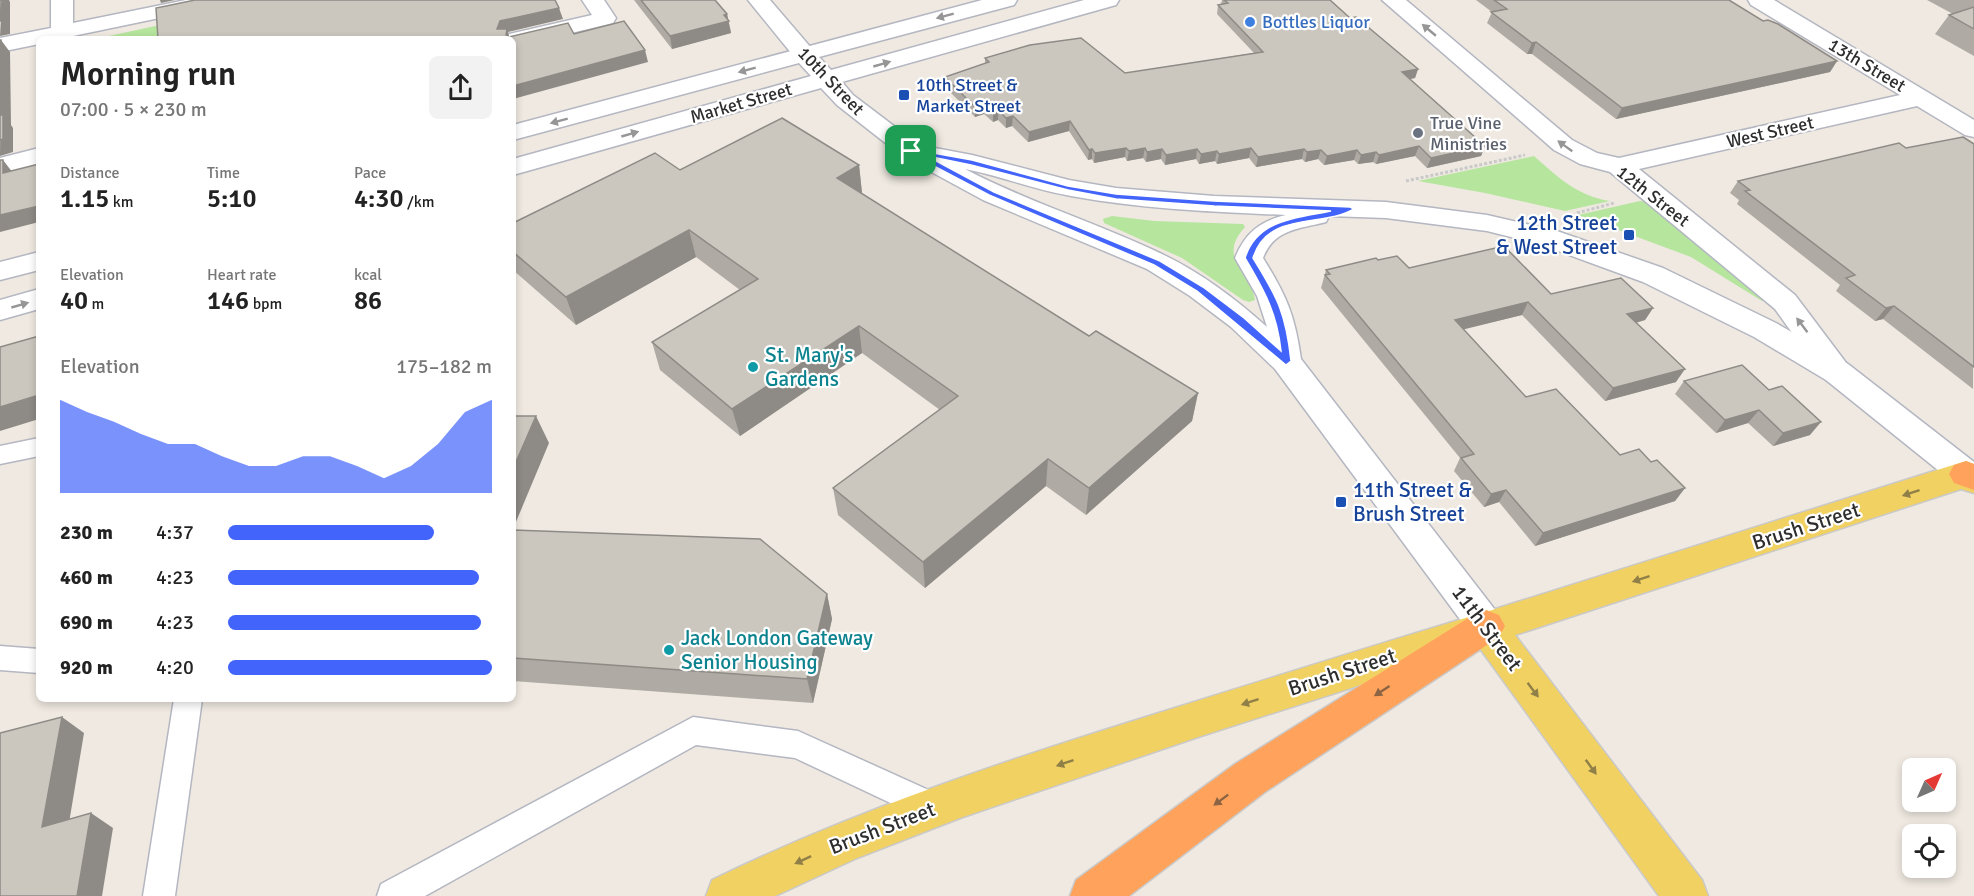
<!DOCTYPE html>
<html lang="en">
<head>
<meta charset="utf-8">
<style>
	:root { --surface:#fff; --page:#f2f2f2; --text:#222; --muted:#767676; --accent:#4264fb }
	body { margin:0; font-family:Signika,sans-serif; background:var(--page); color:var(--text); height:100vh; display:flex; flex-direction:column; font-size:22px; white-space:nowrap }
	* { box-sizing:border-box; margin:0 }
	p { font-size:20px; color:var(--muted) }
	.icon { flex:none; width:33px; height:33px; fill:none; stroke:currentColor; stroke-width:2; stroke-linecap:round; stroke-linejoin:round }
	.map { position:relative; flex:1; overflow:hidden }
	.panel { position:absolute; left:36px; top:36px; width:480px; height:666px; display:flex; flex-direction:column; background:var(--surface); border-radius:9px; box-shadow:0 3px 9px #0003 }
	.panel>* { flex:none }
	.needle { width:39px; rotate:45deg }
	.tools { position:absolute; left:1902px; top:758px; display:grid; gap:12px }
	.tools a { display:grid; place-items:center; width:54px; height:54px; border-radius:9px; background:var(--surface); box-shadow:0 3px 9px #0003; font-size:30px }
	.pin { position:absolute; display:grid; place-items:center; width:51px; height:51px; color:#fff; margin:-26px; border-radius:12px; box-shadow:0 3px 9px #0006 }
	.round { display:grid; place-items:center; flex:none; width:63px; height:63px; border-radius:9px; background:var(--page) }
	.summary { display:flex; align-items:center; justify-content:space-between; height:102px; padding:0 24px }
	h1 { font-size:33px; font-weight:600; line-height:45px }
	.metrics { display:grid; grid-template-columns:repeat(3,1fr); gap:9px; height:102px; padding:6px 24px }
	.metrics div { display:grid; align-content:center }
	.metrics b { font-size:26px; font-weight:600 }
	.metrics small { font-size:16px; font-weight:400 }
	.metrics p { font-size:16px }
	.chart { height:168px; padding:12px 24px }
	.chart p { display:flex; justify-content:space-between }
	.chart svg { width:100%; height:108px; margin-top:6px; fill:var(--accent); opacity:.7 }
	ul { padding:0 24px; list-style:none; font-size:20px }
	li { display:grid; grid-template-columns:96px 72px 1fr; align-items:center; height:45px }
	li i { height:15px; border-radius:8px; background:var(--accent) }
	.map>svg:first-child { display:block }
</style>
</head>
<body>
<div class="map">
<svg width="1974" height="896" viewBox="0 0 1974 896">
	<rect width="100%" height="100%" fill="#efe9e1"/>
	<!-- green -->
	<g fill="#b6e59e">
		<path d="M160 25 161 39H105L109 36Z"/>
		<path d="M1534 156C1558 177 1577 196 1610 201L1565 211 1485 193 1418 181Z"/>
		<path d="M1640 201 1650 202 1767 299 1762 301 1691 257 1578 215Z"/>
		<path d="M1112 216 1154 221 1243 224 1245 227C1216 259 1251 271 1255 300L1249 302 1243 300 1182 258 1104 223 1103 219Z"/>
	</g>
	<g fill="none" stroke-linecap="round" stroke-linejoin="round">
		<!-- service casing -->
		<g stroke="#b4b7c1" stroke-width="3">
			<g id="service">
				<path d="M39 438V456L0 464V446Z"/>
				<path d="M0 646 39 649V673L0 670Z"/>
				<path d="M174 699H202L175 896H143Z"/>
				<path d="M693 717 798 731 944 797 948 808 944 819 933 823 795 758 696 745 425 896H377L381 884Z"/>
			</g>
		</g>
		<!-- minor casing -->
		<g stroke="#b4b7c1" stroke-width="3">
			<g id="minor">
				<path d="M51 0H73V23L186 0H228L225 5 217 6 73 36V39H39V44L0 52V38L51 28Z"/>
				<path d="M582 0H604L616 18 613 23 513 47V39H503L505 35 592 15Z"/>
				<path d="M748 0H770L812 49 815 54 812 59 804 61 796 59Z"/>
				<path d="M1382 0H1406L1572 140 1597 153 1619 158 1900 95 1751 5 1748 0H1774L1974 120V137L1965 135 1917 106 1639 169 1795 295 1853 372 1848 380 1837 383 1826 380 1775 309 1610 172 1580 164 1554 150Z"/>
				<path d="M39 148V164L0 174V158Z"/>
			</g>
		</g>
		<!-- secondary casing -->
		<g stroke="#b4b7c1" stroke-width="3">
			<g id="secondary">
				<path d="M982 0H1017L1014 5 819 57 831 70 1084 0H1119L1116 5 842 82 853 95 919 145 972 155 1069 180 1116 188 1214 196 1386 202 1487 215 1557 231 1663 268 1776 323 1848 364 1974 462V484L1966 487 1954 483 1826 380 1754 337 1643 282 1539 244 1487 231 1386 218 1329 216 1326 222C1299 229 1274 229 1263 258 1286 295 1295 315 1301 359L1499 615 1505 626 1499 637 1486 642 1473 637 1275 369 1231 327 1190 296 1147 269 983 200 902 156 837 105 821 88 513 175V159L811 76 799 63 513 140V125ZM965 169C1001 176 1035 190 1071 196 1142 209 1214 212 1286 215 1260 221 1245 233 1235 258L1257 296 1267 327C1237 300 1203 274 1166 256 1100 224 1030 203 965 169Z"/>
				<path d="M39 252V270L0 280V262Z"/>
				<path d="M39 289V309L0 320V300Z"/>
			</g>
		</g>
		<!-- primary casing -->
		<g stroke="#c9c9c9" stroke-width="3">
			<path id="primary" d="M1966 461 1974 464V493L1961 489 1515 635 1702 880 1708 896H1659L1479 647 1201 736 960 818 857 858 775 896H706L712 880C852 812 998 763 1146 717 1254 683 1363 649 1472 616L1486 610 1489 611Z"/>
		</g>
		<!-- motorway casing -->
		<g stroke="#c9c9c9" stroke-width="3">
			<g id="motorway">
				<path d="M1966 461 1974 464V490L1954 483 1949 474 1954 465Z"/>
				<path d="M1486 610 1499 615 1505 626 1499 637 1265 792 1129 896H1070L1076 880 1235 764 1473 615Z"/>
			</g>
		</g>
		<!-- path -->
		<g stroke="#c9c9c9" stroke-width="3" stroke-dasharray="3 2" stroke-linecap="butt">
			<path d="M1406 181 1525 155"/>
			<path d="M1577 213 1614 203"/>
		</g>
		<!-- service -->
		<use href="#service" fill="#fff" fill-rule="evenodd"/>
		<!-- minor -->
		<use href="#minor" fill="#fff" fill-rule="evenodd"/>
		<!-- secondary -->
		<use href="#secondary" fill="#fff" fill-rule="evenodd"/>
		<!-- primary -->
		<use href="#primary" fill="#f2d163" fill-rule="evenodd"/>
		<!-- motorway -->
		<use href="#motorway" fill="#ffa35c" fill-rule="evenodd"/>
	</g>
	<!-- wall -->
	<g fill="#afaba4">
		<path d="M634 0H715L727 14 731 33 672 49Z"/>
		<path d="M1222 0H1330L1350 18 1418 69 1415 78 1410 79 1485 146 1481 156 1427 168 1415 156 1376 164 1373 162 1358 164 1354 160 1324 165 1318 159 1305 162 1302 159 1256 167 1249 158 1217 164 1215 161 1199 164 1196 159 1165 165 1161 159 1146 162 1143 158 1127 161 1125 157 1094 163 1092 159 1088 160 1069 131 1028 142 1012 126 1006 128 998 120 993 122 984 114 975 117 945 87V77L985 64V58L1125 73 1254 53 1217 14 1218 5 1221 4Z"/>
		<path d="M1476 0H1729L1763 21 1837 61 1830 72 1616 119 1532 54H1527L1487 23 1492 12Z"/>
		<path d="M1927 0H1974V56L1935 34 1949 15 1953 14Z"/>
		<path d="M1974 144 1973 389 1883 319 1875 321 1836 291 1840 285 1737 204 1739 200 1730 193 1738 181Z"/>
		<path d="M859 165 862 193H861L1089 336 1198 393 1192 421 1086 515 1046 486 925 588 838 515 833 488 940 410 862 353 740 436 660 370 652 342 740 290 696 257 576 325 513 270V223L680 170Z"/>
		<path d="M1378 260 1409 268 1551 294 1653 308 1645 320 1636 323 1676 382 1605 401 1522 315 1463 329 1526 397 1620 455 1651 462 1685 488 1675 501 1535 546 1499 502 1484 507 1454 471 1460 458 1321 288 1326 270Z"/>
		<path d="M1742 365 1810 435 1773 446 1748 423 1716 433 1675 394 1684 381Z"/>
		<path d="M513 530 827 594 832 619 813 703 513 681Z"/>
	</g>
	<!-- shaded-wall -->
	<g fill="#8e8b86">
		<path d="M2 0H9L10 2V34L0 36Z"/>
		<path d="M160 0H175L161 3Z"/>
		<path d="M559 8 563 19 508 32 510 39 497 29 500 21Z"/>
		<path d="M727 14 731 33 672 49 670 36Z"/>
		<path d="M1 40 10 52 11 125 13 128V152L0 156Z"/>
		<path d="M1536 42 1532 54H1527L1532 43Z"/>
		<path d="M645 50 648 62 513 99V86Z"/>
		<path d="M1837 61 1830 72 1616 119 1622 108Z"/>
		<path d="M1418 69 1415 78 1399 81 1402 72Z"/>
		<path d="M984 104V114L975 117V107Z"/>
		<path d="M998 110V120L993 122V112Z"/>
		<path d="M1013 116 1012 126 1006 128V118Z"/>
		<path d="M1070 121 1069 131 1028 142 1029 132Z"/>
		<path d="M1419 146 1415 156 1376 164 1379 155Z"/>
		<path d="M1485 146 1481 156 1427 168 1431 158Z"/>
		<path d="M1126 148 1125 157 1094 163 1095 153Z"/>
		<path d="M1145 148 1143 158 1127 161 1129 151Z"/>
		<path d="M1251 148 1249 158 1217 164 1219 154Z"/>
		<path d="M1092 149V159L1088 160 1089 150Z"/>
		<path d="M1162 149 1161 159 1146 162 1147 152Z"/>
		<path d="M1197 149 1196 159 1165 165 1166 155Z"/>
		<path d="M1304 149 1302 159 1256 167 1258 157Z"/>
		<path d="M1321 150 1318 159 1305 162 1307 152Z"/>
		<path d="M1357 150 1354 160 1324 165 1327 156Z"/>
		<path d="M1217 151 1215 161 1199 164 1201 154Z"/>
		<path d="M1376 152 1373 162 1358 164 1361 155Z"/>
		<path d="M3 160 13 173H3Z"/>
		<path d="M859 165 862 193 840 206 837 178Z"/>
		<path d="M39 206V222L0 232V215Z"/>
		<path d="M689 230 696 257 576 325 566 297Z"/>
		<path d="M1528 302 1522 315 1449 333 1455 320Z"/>
		<path d="M1894 306 1883 319 1875 321 1886 308Z"/>
		<path d="M1653 308 1645 320 1619 327 1627 314Z"/>
		<path d="M859 326 862 353 740 436 732 409Z"/>
		<path d="M1685 369 1676 382 1605 401 1613 388Z"/>
		<path d="M1198 393 1192 421 1086 515 1089 488Z"/>
		<path d="M39 395V419L0 431V407Z"/>
		<path d="M1759 410 1748 423 1716 433 1725 420Z"/>
		<path d="M536 416 549 443 513 529V469Z"/>
		<path d="M1821 422 1810 435 1773 446 1783 433Z"/>
		<path d="M1048 459 1046 486 925 588 923 562Z"/>
		<path d="M1685 488 1675 501 1535 546 1543 533Z"/>
		<path d="M1506 490 1499 502 1484 507 1491 494Z"/>
		<path d="M827 594 832 619 813 703 807 679Z"/>
		<path d="M62 717 84 733 66 841 42 827Z"/>
		<path d="M91 813 113 828 102 896H77Z"/>
	</g>
	<!-- building -->
	<g fill="#cbc7bf" stroke="#8e8b86" stroke-width="1.5">
		<path d="M0 0H2L1 21H0Z"/>
		<path d="M195 0H555L559 8 500 21 497 29H507L506 35 509 37 568 23 574 34 624 21 645 50 513 86V39H158L156 8Z"/>
		<path d="M641 0H715L727 14 724 15 729 21 670 36Z"/>
		<path d="M1224 0H1330L1350 18 1356 17 1418 69 1402 72 1485 146 1431 158 1419 146 1379 155 1376 152 1361 155 1357 150 1327 156 1321 150 1307 152 1304 149 1258 157 1251 148 1219 154 1217 151 1201 154 1197 149 1166 155 1162 149 1147 152 1145 148 1129 151 1126 148 1095 153 1092 149 1089 150 1070 121 1029 132 1013 116 1006 118 998 110 993 112 984 104 975 107 945 77 989 62 985 58 1030 45 1081 38 1125 73 1263 52 1218 5 1228 3Z"/>
		<path d="M1494 0H1729L1763 21 1768 20 1778 24 1837 61 1622 108 1536 42 1532 43 1491 12 1507 9Z"/>
		<path d="M1974 7V29L1949 15Z"/>
		<path d="M0 40H1V115H3V139L0 140Z"/>
		<path d="M782 118 859 165 837 178 1089 336 1096 331 1198 393 1089 488 1048 459 923 562 833 488 958 396 859 326 732 409 652 342 758 279 689 230 566 297 513 252V223L655 153 680 170Z"/>
		<path d="M1963 137 1974 144V367L1894 306 1886 308 1846 278 1855 275 1745 191 1750 190 1738 181 1899 143 1906 148Z"/>
		<path d="M0 160H3V173L39 164V206L0 215Z"/>
		<path d="M1504 246 1551 294 1621 278 1653 308 1627 314 1685 369 1613 388 1528 302 1455 320 1526 397 1556 389 1620 455 1639 449 1651 462 1657 460 1685 488 1543 533 1506 490 1491 494 1461 458 1474 454 1325 275 1330 274 1326 270 1376 258 1378 260 1397 256 1409 268Z"/>
		<path d="M39 336V395L0 407V347Z"/>
		<path d="M1742 365 1769 390 1782 386 1821 422 1783 433 1759 410 1725 420 1684 381Z"/>
		<path d="M513 416H536L513 469Z"/>
		<path d="M513 530 760 539 827 594 807 679 513 658Z"/>
		<path d="M62 717 42 827 91 813 77 896H0V733Z"/>
	</g>
	<!-- one-way arrows -->
	<defs><path id="oneway-solid" d="M-6-.8H1V-3.2L6.5 0L1 3.2V.8H-6Z" transform="scale(1.5)"/></defs>
	<g fill="#969696">
		<use href="#oneway-solid" transform="translate(945 16) rotate(165)"/>
		<use href="#oneway-solid" transform="translate(1429 30) rotate(-140)"/>
		<use href="#oneway-solid" transform="translate(882 64) rotate(-16)"/>
		<use href="#oneway-solid" transform="translate(747 70) rotate(165)"/>
		<use href="#oneway-solid" transform="translate(559 121) rotate(165)"/>
		<use href="#oneway-solid" transform="translate(630 134) rotate(-16)"/>
		<use href="#oneway-solid" transform="translate(1565 146) rotate(-144)"/>
		<use href="#oneway-solid" transform="translate(20 305) rotate(-16)"/>
		<use href="#oneway-solid" transform="translate(1802 325) rotate(-127)"/>
	</g>
	<g fill="#908048">
		<use href="#oneway-solid" transform="translate(1911 493) rotate(162)"/>
		<use href="#oneway-solid" transform="translate(1641 579) rotate(162)"/>
		<use href="#oneway-solid" transform="translate(1533 690) rotate(53)"/>
		<use href="#oneway-solid" transform="translate(1250 702) rotate(162)"/>
		<use href="#oneway-solid" transform="translate(1065 763) rotate(161)"/>
		<use href="#oneway-solid" transform="translate(1591 767) rotate(54)"/>
		<use href="#oneway-solid" transform="translate(803 860) rotate(155)"/>
	</g>
	<g fill="#8c6343">
		<use href="#oneway-solid" transform="translate(1382 691) rotate(147)"/>
		<use href="#oneway-solid" transform="translate(1221 800) rotate(143)"/>
	</g>
	<!-- route -->
	<path fill="#4264fb" stroke="#fff" stroke-width="1.5" fill-rule="evenodd" d="M911 149 972 160 1068 186 1116 194 1214 201 1350 207 1354 209C1323 228 1268 210 1253 258 1278 298 1286 314 1291 361L1286 365 1197 291 1154 265 989 195 909 153ZM927 156 971 165 1068 190 1116 199 1214 206 1331 211C1297 218 1257 219 1245 258 1264 290 1277 313 1281 351L1244 318 1203 287 1160 261 994 192Z"/>
	<!-- markers -->
	<circle fill="#3f7fe0" stroke="#fff" stroke-width="2" cx="1250" cy="22" r="6"/>
	<g fill="#1a4fb4" stroke="#fff" stroke-width="2">
		<rect x="898" y="89" width="12" height="12" rx="3"/>
		<rect x="1623" y="229" width="12" height="12" rx="3"/>
		<rect x="1335" y="496" width="12" height="12" rx="3"/>
	</g>
	<circle fill="#6b7280" stroke="#fff" stroke-width="2" cx="1418" cy="133" r="6"/>
	<g fill="#0f9aa8" stroke="#fff" stroke-width="2">
		<circle cx="753" cy="367" r="6"/>
		<circle cx="669" cy="650" r="6"/>
	</g>
	<g text-anchor="middle" stroke-width="4.5" stroke-linejoin="round" paint-order="stroke">
		<!-- far-shop labels -->
		<g font-size="18" fill="#366cbe" stroke="#fff" text-anchor="start">
			<text x="1262" y="28">Bottles Liquor</text>
		</g>
		<!-- far-street labels -->
		<g font-size="18" fill="#2e2e2e" stroke="#fff">
			<text transform="translate(1867 65) rotate(31)" y="6">13th Street</text>
			<text transform="translate(831 81) rotate(46)" y="6">10th Street</text>
			<text transform="translate(741 103) rotate(-16)" y="6">Market Street</text>
			<text transform="translate(1770 132) rotate(-13)" y="6">West Street</text>
			<text transform="translate(1653 196) rotate(38)" y="6">12th Street</text>
		</g>
		<!-- far-transit labels -->
		<g font-size="18" fill="#164399" stroke="#fff" text-anchor="start">
			<text x="916" y="91">10th Street &amp;<tspan x="916" dy="21">Market Street</tspan></text>
		</g>
		<!-- far-worship labels -->
		<g font-size="18" fill="#5b616d" stroke="#fff" text-anchor="start">
			<text x="1430" y="129">True Vine<tspan x="1430" dy="21">Ministries</tspan></text>
		</g>
		<!-- transit labels -->
		<g font-size="21" fill="#164399" stroke="#fff" text-anchor="end">
			<text x="1617" y="230">12th Street<tspan x="1617" dy="24">&amp; West Street</tspan></text>
			<text x="1353" y="497" text-anchor="start">11th Street &amp;<tspan x="1353" dy="24">Brush Street</tspan></text>
		</g>
		<!-- culture labels -->
		<g font-size="21" fill="#0d838f" stroke="#fff" text-anchor="start">
			<text x="765" y="362">St. Mary's<tspan x="765" dy="24">Gardens</tspan></text>
			<text x="681" y="645">Jack London Gateway<tspan x="681" dy="24">Senior Housing</tspan></text>
		</g>
		<!-- street labels -->
		<g font-size="21" fill="#2e2e2e" stroke="#fff">
			<text transform="translate(1806 526) rotate(-18)" y="7">Brush Street</text>
			<text transform="translate(1487 628) rotate(53)" y="7">11th Street</text>
			<text transform="translate(1342 672) rotate(-18)" y="7">Brush Street</text>
			<text transform="translate(882 828) rotate(-21)" y="7">Brush Street</text>
		</g>
	</g>
</svg>
<div class="tools">
<a><svg class="needle" viewBox="-14 -14 28 28"><path d="M0-13l5 13h-10z" fill="#e53935"/><path d="M0 13l5-13h-10z" fill="#767676"/></svg></a>
<a><svg class="icon" aria-label="locate" viewBox="0 0 24 24"><circle cx="12" cy="12" r="6"/><path d="M12 2v4M12 18v4M2 12h4M18 12h4"/></svg></a>
</div>
<div class="pin" style="left:911px;top:151px;background:#1e9e55"><svg class="icon" aria-label="arrive" viewBox="0 0 24 24"><path d="M6 21V4h12l-3 4 3 4H6"/></svg></div>
<section class="panel">
<div class="summary"><div><h1>Morning run</h1><p>07:00 · 5 × 230 m</p></div><a class="round"><svg class="icon" aria-label="share" viewBox="0 0 24 24"><path d="M12 15V3M7 8l5-5 5 5M5 13v7h14v-7"/></svg></a></div>
<div class="metrics">
<div><p>Distance</p><b>1.15<small> km</small></b></div>
<div><p>Time</p><b>5:10</b></div>
<div><p>Pace</p><b>4:30<small> /km</small></b></div>
</div>
<div class="metrics">
<div><p>Elevation</p><b>40<small> m</small></b></div>
<div><p>Heart rate</p><b>146<small> bpm</small></b></div>
<div><p>kcal</p><b>86</b></div>
</div>
<div class="chart"><p><span>Elevation</span>175–182 m</p>
<svg viewBox="0 0 160 44" preserveAspectRatio="none"><path d="M0 44V6L10 11L20 15L30 20L40 24L50 24L60 29L70 33L80 33L90 29L100 29L110 33L120 38L130 33L140 24L150 11L160 6V44z"/></svg>
</div>
<ul>
<li><b>230 m</b>4:37<i style="width:78%"></i></li>
<li><b>460 m</b>4:23<i style="width:95%"></i></li>
<li><b>690 m</b>4:23<i style="width:96%"></i></li>
<li><b>920 m</b>4:20<i style="width:100%"></i></li>
</ul>
</section>
</div>
</body>
</html>
